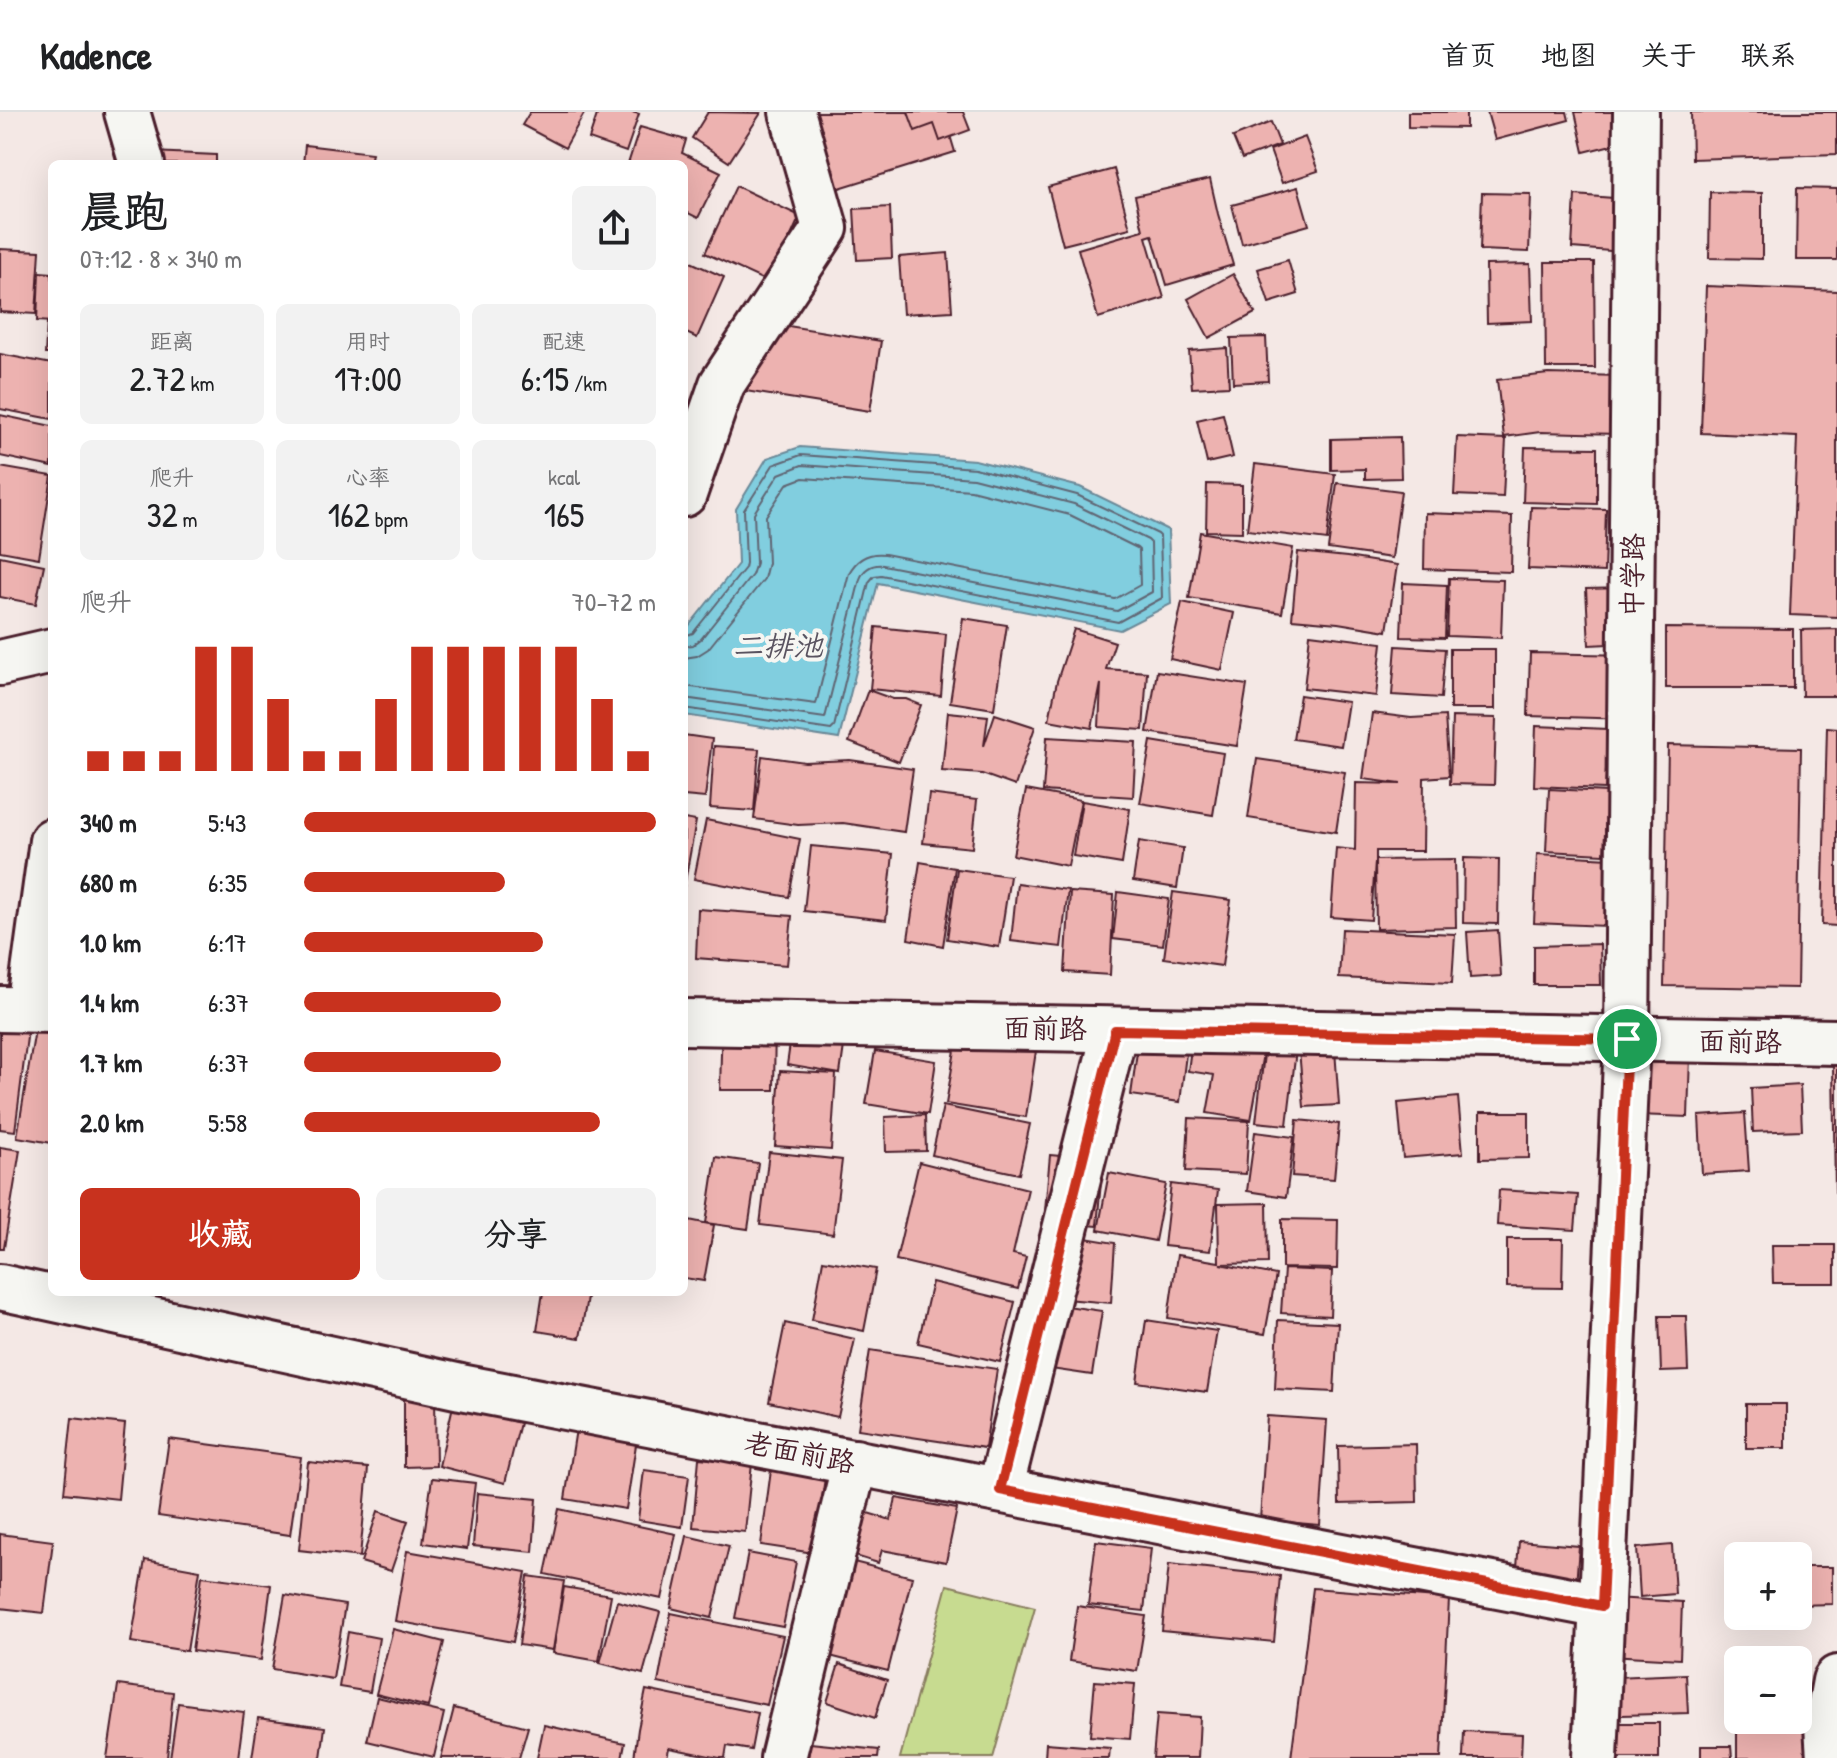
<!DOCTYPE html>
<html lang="zh">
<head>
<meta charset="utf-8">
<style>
	:root { --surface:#fff; --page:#f2f2f2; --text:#202124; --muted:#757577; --line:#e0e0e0; --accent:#c8321e }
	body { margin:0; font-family:"Patrick Hand","LXGW WenKai TC",sans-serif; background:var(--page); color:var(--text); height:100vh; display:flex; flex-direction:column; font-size:30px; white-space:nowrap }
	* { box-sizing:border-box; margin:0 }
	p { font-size:26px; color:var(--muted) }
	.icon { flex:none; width:44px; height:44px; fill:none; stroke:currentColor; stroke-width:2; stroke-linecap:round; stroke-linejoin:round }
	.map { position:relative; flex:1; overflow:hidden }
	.drawer { position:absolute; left:48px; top:48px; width:640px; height:1136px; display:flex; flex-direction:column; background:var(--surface); border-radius:12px; box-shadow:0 8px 32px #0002 }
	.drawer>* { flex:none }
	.controls { position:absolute; left:1724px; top:1430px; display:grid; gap:16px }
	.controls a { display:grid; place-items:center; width:88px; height:88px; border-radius:12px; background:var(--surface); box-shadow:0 8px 32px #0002; font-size:40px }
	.pin { position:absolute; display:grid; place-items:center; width:68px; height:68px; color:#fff; margin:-34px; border:4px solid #fff; border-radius:50%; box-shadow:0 2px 8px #0007 }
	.round { display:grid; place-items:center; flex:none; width:84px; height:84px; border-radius:12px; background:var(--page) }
	.headline { display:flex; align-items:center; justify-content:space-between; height:136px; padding:0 32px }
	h1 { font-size:44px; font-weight:600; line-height:60px }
	.figures { display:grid; grid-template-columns:repeat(3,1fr); gap:12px; height:136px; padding:8px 32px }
	.figures div { display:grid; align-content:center; border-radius:12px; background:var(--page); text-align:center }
	.figures b { font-size:34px; font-weight:600 }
	.figures small { font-size:22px; font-weight:400 }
	.figures p { font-size:22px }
	.chart { height:224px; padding:16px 32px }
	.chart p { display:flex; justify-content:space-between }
	.chart svg { width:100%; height:144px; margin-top:8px; stroke:var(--accent); stroke-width:6 }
	.action { display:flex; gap:16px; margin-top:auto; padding:16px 32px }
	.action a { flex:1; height:92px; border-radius:12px; background:var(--accent); color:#fff; font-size:32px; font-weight:600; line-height:92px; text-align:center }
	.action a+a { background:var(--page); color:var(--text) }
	ul { padding:0 32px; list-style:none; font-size:26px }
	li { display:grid; grid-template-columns:128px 96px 1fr; align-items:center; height:60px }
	li i { height:20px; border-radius:10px; background:var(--accent) }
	header { display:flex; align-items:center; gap:48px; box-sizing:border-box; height:112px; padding:0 40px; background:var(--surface); border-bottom:2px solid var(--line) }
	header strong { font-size:38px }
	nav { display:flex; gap:44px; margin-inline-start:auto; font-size:28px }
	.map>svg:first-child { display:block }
</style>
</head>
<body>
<header>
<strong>Kadence</strong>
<nav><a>首页</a><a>地图</a><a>关于</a><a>联系</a></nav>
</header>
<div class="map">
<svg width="1837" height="1646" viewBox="0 0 1837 1646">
	<rect width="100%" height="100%" fill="#f4e8e5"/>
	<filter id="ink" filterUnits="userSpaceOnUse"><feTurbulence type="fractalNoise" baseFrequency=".0125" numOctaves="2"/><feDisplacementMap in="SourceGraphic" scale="16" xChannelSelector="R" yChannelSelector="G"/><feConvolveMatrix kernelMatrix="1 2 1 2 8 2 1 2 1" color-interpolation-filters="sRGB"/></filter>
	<g filter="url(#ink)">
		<!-- green -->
		<path fill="#c7db90" stroke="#887d5e" stroke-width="2" d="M947 1473 1035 1495 993 1646H900Z"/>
		<!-- water -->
		<path fill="#81cedf" stroke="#6b8897" stroke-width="2" d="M800 335 975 348 1080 375 1168 418 1171 492 1120 518 878 471 839 627 684 603V520L738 452 736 397 767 346Z"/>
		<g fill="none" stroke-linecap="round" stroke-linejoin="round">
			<!-- shore -->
			<g stroke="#606573" stroke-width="2">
				<path d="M684 524 693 521 745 456 746 451 744 398 773 353 801 343 975 356 1077 383 1158 422 1160 424 1162 486 1118 510 881 463 874 464 869 470 834 615 831 618 684 596"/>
				<path d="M684 534 693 533 701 527 752 463 756 451 754 401 779 362 802 353 973 366 1074 392 1148 428 1151 431 1152 480 1117 499 883 453C872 452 864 457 860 467L825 606 684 586"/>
				<path d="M684 546 697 544 708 537 764 467 768 451 766 404 787 372 803 366 971 378 1070 403 1137 436 1139 438 1140 473 1115 487 885 442C869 440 857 446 849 461L816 592 684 574"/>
			</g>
		</g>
		<!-- building -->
		<g fill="#edb2b0" stroke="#4a1f2b" stroke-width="2">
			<path d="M530 0H585L565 36 522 13Z"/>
			<path d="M598 0H632L639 2 626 40 589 27Z"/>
			<path d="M708 0 761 1 729 50 692 26Z"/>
			<path d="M782 0H905L913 25 801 61Z"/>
			<path d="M808 0H943L955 40 833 78Z"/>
			<path d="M908 0H963L970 18 940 29 934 12 915 19Z"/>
			<path d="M1408 0H1466V16L1408 15Z"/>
			<path d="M1487 0H1567L1569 8 1495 28Z"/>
			<path d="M1575 0H1628L1635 27 1584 40Z"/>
			<path d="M1691 0H1837V42L1692 47Z"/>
			<path d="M1271 10 1280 33 1242 47 1233 25Z"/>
			<path d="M640 15 686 28 682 41 721 60 698 106 684 99V52H628Z"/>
			<path d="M1305 25 1318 59 1282 71 1270 38Z"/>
			<path d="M305 33 372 41 370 52H303Z"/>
			<path d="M152 40 216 43V52H151Z"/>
			<path d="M1114 57 1130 116 1063 133 1048 75Z"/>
			<path d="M1210 67 1218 102 1233 153 1167 173 1152 123 1146 125 1164 186 1098 206 1078 137 1143 118 1135 84Z"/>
			<path d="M736 74 800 104 770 171 705 141Z"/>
			<path d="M1298 75 1309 113 1242 132 1232 93Z"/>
			<path d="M1797 76 1837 77V148H1796Z"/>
			<path d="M1710 80 1762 81V147L1709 146Z"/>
			<path d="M1482 81 1531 82 1529 140 1480 138Z"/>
			<path d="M1575 83 1626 87 1623 140 1572 136Z"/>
			<path d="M890 95 892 146 857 148 854 97Z"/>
			<path d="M0 137 40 139 36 202 0 200Z"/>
			<path d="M948 141 952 199 903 202 899 145Z"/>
			<path d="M684 147 724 165 697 226 684 220Z"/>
			<path d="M1288 148 1298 182 1269 191 1258 157Z"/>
			<path d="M1545 150H1594L1595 256H1546Z"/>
			<path d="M1530 152 1532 209 1487 211 1486 153Z"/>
			<path d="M39 160 52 161V210L37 209Z"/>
			<path d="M1233 162 1255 201 1209 226 1188 187Z"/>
			<path d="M1706 174 1837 179V505L1790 503 1797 325 1701 321Z"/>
			<path d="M739 206 881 229 870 299 727 276Z"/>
			<path d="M47 211H52V242H45Z"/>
			<path d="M1266 225 1268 269 1233 271 1231 226Z"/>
			<path d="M1227 236 1229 274 1192 276 1189 239Z"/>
			<path d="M0 242 52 252V307L0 297Z"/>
			<path d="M1548 262 1620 264 1618 322 1540 320 1504 325 1497 268Z"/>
			<path d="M1223 302 1233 345 1207 351 1197 308Z"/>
			<path d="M0 303 52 314V355L0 344Z"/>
			<path d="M1400 325 1401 366 1365 367V357L1331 358V327Z"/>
			<path d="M1457 325 1506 327 1503 385 1454 383Z"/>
			<path d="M1525 335 1597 336V392L1523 390Z"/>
			<path d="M1255 352 1335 362 1327 428 1247 418Z"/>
			<path d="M0 355 52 364 39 446 0 439Z"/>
			<path d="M1337 371 1401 379 1392 446 1328 437Z"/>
			<path d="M1207 372 1242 373V420L1206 419Z"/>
			<path d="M1531 395 1606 397 1604 460 1528 457Z"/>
			<path d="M1425 401 1512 404 1511 460 1424 457Z"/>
			<path d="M1200 420 1293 436 1282 501 1189 486Z"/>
			<path d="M1298 440 1347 445 1397 453 1387 519 1338 511 1292 507Z"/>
			<path d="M0 444 44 453 36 492 0 485Z"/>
			<path d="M1449 466 1503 468 1501 526 1447 524Z"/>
			<path d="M1403 471 1447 473 1445 526 1401 525Z"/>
			<path d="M1626 476 1629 531 1589 533 1586 477Z"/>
			<path d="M1182 490 1234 501 1222 558 1170 547Z"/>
			<path d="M963 506 1007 513 994 597 950 590Z"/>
			<path d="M876 515 946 522 941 584 870 577Z"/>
			<path d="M1666 516 1793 517V576H1666Z"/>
			<path d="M1074 517 1115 530 1106 557 1147 560 1143 618 1099 615 1101 572 1092 616 1049 608 1057 569Z"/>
			<path d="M1837 517V584H1802L1801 518Z"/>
			<path d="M1310 522 1382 531 1376 584 1304 576Z"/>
			<path d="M1396 534 1445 537 1441 586 1392 583Z"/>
			<rect x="1450" y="537" width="45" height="60"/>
			<path d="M1530 541 1632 543 1630 607 1528 604Z"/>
			<path d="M1157 559 1247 573 1237 634 1147 620Z"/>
			<path d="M868 578 893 587H906L921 593 899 650 849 630Z"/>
			<path d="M1300 583 1348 590 1341 634 1293 627Z"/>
			<path d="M948 600 988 604 984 634 995 602 1035 615 1015 674 982 662 942 659Z"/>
			<path d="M1372 601 1411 606 1445 604 1449 664 1424 666 1423 739H1376V748L1455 747 1456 815 1376 817 1375 750 1371 808 1331 805 1336 736 1355 738 1356 671 1401 672 1363 667Z"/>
			<path d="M1452 605 1496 606 1494 673 1450 672Z"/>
			<path d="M1536 614 1608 617 1605 677 1534 674Z"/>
			<path d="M1827 615 1837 616V814L1822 813Z"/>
			<path d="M684 623 712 627 705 686 684 684Z"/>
			<path d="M1047 625 1136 630 1133 685 1043 679Z"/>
			<path d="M1151 629 1223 641 1213 703 1140 691Z"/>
			<path d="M1668 633 1801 636 1797 876 1664 874Z"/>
			<path d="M714 634 759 637 754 699 710 696Z"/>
			<path d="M762 644 805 650 850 648 913 657 904 720 843 711 798 713 754 707Z"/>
			<path d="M1257 647 1345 660 1336 720 1248 706Z"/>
			<path d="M1549 677 1607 680 1604 742 1546 739Z"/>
			<path d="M1026 678 1081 688 1068 754 1013 743Z"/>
			<path d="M929 682 977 688 972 736 923 731Z"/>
			<path d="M1082 689 1130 697 1122 752 1073 744Z"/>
			<path d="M684 707 696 709 684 775Z"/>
			<path d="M706 708 800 727 789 785 694 767Z"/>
			<path d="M1139 729 1183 736 1177 776 1133 769Z"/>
			<path d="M811 734 893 742 886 808 804 799Z"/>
			<path d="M1537 742 1610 746 1607 814 1534 811Z"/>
			<path d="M1464 746 1499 747 1498 812 1463 811Z"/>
			<path d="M920 750 955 756 943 834 908 827Z"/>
			<path d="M957 757 1010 764 999 835 947 827Z"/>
			<path d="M1017 771 1068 778 1061 835 1011 829Z"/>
			<path d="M1070 780 1114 783 1110 863 1065 860Z"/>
			<path d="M1118 780 1169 787 1163 833 1113 827Z"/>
			<path d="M1173 780 1231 788 1222 854 1164 846Z"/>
			<path d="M698 797 792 804 787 853 696 846Z"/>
			<path d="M1342 817 1455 822 1452 871 1339 866Z"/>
			<path d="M1498 818 1501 864 1470 866 1467 820Z"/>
			<path d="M1600 832 1601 873H1534V834Z"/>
			<path d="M0 898 30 902 15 1019 0 1017Z"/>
			<path d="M38 900 52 902V1031L17 1025Z"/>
			<path d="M722 906 775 908 774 978H720Z"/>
			<path d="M1141 911 1189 918 1180 990 1131 983Z"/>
			<path d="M1194 913 1266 925 1251 1008 1207 1001 1214 963 1188 959Z"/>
			<path d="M792 918 845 927 840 962 787 953Z"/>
			<path d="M1334 924 1339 993 1304 995 1298 927Z"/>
			<path d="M957 926 1036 939 1026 1005 946 992Z"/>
			<path d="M1265 934 1296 938 1287 1013 1256 1010Z"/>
			<path d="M875 939 936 949 928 1002 866 992Z"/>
			<path d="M1614 940 1690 943 1688 1005 1612 1002Z"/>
			<path d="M1833 953H1837V1080H1835Z"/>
			<path d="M780 959 836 962 831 1038 775 1034Z"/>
			<path d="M1800 973 1802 1018 1753 1020 1751 976Z"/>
			<path d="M1458 985 1463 1041 1403 1046 1398 991Z"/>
			<path d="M943 994 1030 1012 1019 1062 932 1043Z"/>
			<path d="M1480 1000H1529V1046L1480 1047Z"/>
			<path d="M1745 1001 1749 1059 1702 1062 1699 1004Z"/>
			<path d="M925 1003 926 1039 886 1040 885 1005Z"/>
			<path d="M1189 1006 1249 1009 1246 1062 1186 1059Z"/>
			<path d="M1297 1008 1339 1012 1334 1067 1292 1064Z"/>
			<path d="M1255 1020 1294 1025 1286 1085 1247 1079Z"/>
			<path d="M0 1035 20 1038 4 1136H0Z"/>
			<path d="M769 1040 842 1048 833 1122 760 1113Z"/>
			<path d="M1050 1043 1103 1048 1097 1114 1044 1109Z"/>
			<path d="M716 1045 758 1051 748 1117 706 1111Z"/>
			<path d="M919 1050 1028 1077 1013 1142 1026 1145 1018 1177 896 1148Z"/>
			<path d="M1109 1061 1166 1072 1155 1129 1098 1118Z"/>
			<path d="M1171 1072 1218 1078 1210 1139 1164 1134Z"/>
			<path d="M1499 1078 1578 1083 1575 1118 1497 1113Z"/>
			<path d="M1267 1091 1268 1151 1220 1152 1276 1163 1265 1222 1168 1206 1177 1143 1219 1150 1218 1092Z"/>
			<path d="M684 1107 714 1113 704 1169 684 1166Z"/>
			<path d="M1282 1107 1338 1108 1337 1157 1282 1156Z"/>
			<path d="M1050 1120 1115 1131 1111 1191 1066 1187Z"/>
			<path d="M1507 1127H1563L1562 1176 1507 1175Z"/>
			<path d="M1772 1133H1835V1171H1773Z"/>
			<path d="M823 1148 876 1157 864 1219 812 1208Z"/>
			<path d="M1284 1157 1332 1159 1330 1204 1281 1201Z"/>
			<path d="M932 1170 1015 1190 1000 1250 918 1231Z"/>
			<path d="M543 1180H588L580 1226 537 1219Z"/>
			<path d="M1053 1192 1102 1199 1092 1263 1044 1256Z"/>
			<path d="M1659 1204H1686L1688 1259 1661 1260Z"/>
			<path d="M1146 1208 1217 1219 1207 1280 1137 1270Z"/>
			<path d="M1278 1208 1338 1211 1334 1280 1275 1277Z"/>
			<path d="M785 1211 855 1227 838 1305 769 1290Z"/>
			<path d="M870 1238 997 1257 985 1336 858 1317Z"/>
			<path d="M404 1285H435L436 1354 404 1355Z"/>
			<rect x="1746" y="1292" width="40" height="44"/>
			<path d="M453 1294 520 1311 505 1371 439 1354Z"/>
			<path d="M1267 1304 1327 1308 1320 1413 1260 1408Z"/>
			<path d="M72 1306 125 1312 118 1387 64 1381Z"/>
			<path d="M576 1317 637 1326 626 1397 565 1387Z"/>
			<path d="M169 1327 301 1345 290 1423 158 1404Z"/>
			<path d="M1416 1332 1417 1390 1339 1392 1338 1334Z"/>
			<path d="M699 1346 752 1351 745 1420 693 1415Z"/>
			<path d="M308 1350 368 1356 360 1445 299 1438Z"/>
			<path d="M644 1358 689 1364 682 1415 638 1408Z"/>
			<path d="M771 1358 825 1366 814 1441 761 1433Z"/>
			<path d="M432 1366 475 1371 467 1437 423 1431Z"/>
			<path d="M477 1381 537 1387 533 1440 473 1434Z"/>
			<path d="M896 1386 957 1397 946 1450 882 1438 878 1451 849 1442 861 1399 891 1408Z"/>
			<path d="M559 1397 676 1422 662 1487 545 1462Z"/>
			<path d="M378 1399 408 1409 391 1459 361 1450Z"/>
			<path d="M0 1422 53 1429 44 1501 0 1496Z"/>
			<path d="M687 1424 729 1434 712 1506 671 1496Z"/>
			<path d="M1096 1429 1151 1436 1144 1499 1088 1493Z"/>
			<path d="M1519 1429 1579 1434 1576 1474 1516 1469Z"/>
			<path d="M1672 1433 1675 1482 1640 1485 1637 1436Z"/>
			<path d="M407 1439 526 1460 513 1530 395 1509Z"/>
			<path d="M748 1441 796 1450 783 1515 735 1506Z"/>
			<path d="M145 1448 200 1458 187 1539 131 1530Z"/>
			<path d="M850 1449 912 1465 888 1559 826 1543Z"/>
			<path d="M1169 1452 1280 1464 1274 1530 1162 1519Z"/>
			<path d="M1798 1455H1832V1492L1798 1493Z"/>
			<path d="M202 1464 271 1473 261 1548 192 1539Z"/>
			<path d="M528 1464 564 1469 553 1538 519 1533Z"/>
			<path d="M564 1475 611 1483 599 1549 553 1541Z"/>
			<path d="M1313 1476 1449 1487 1441 1646H1291Z"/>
			<path d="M285 1483 345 1493 333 1567 272 1557Z"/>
			<path d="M1596 1485 1682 1490 1680 1547 1591 1542Z"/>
			<path d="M617 1489 660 1500 643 1562 600 1551Z"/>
			<path d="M1077 1494 1146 1504 1137 1559 1069 1549Z"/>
			<path d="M671 1501 783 1524 767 1593 658 1571Z"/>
			<path d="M393 1517 444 1530 428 1595 376 1582Z"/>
			<path d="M348 1520 379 1526 370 1580 339 1575Z"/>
			<path d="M839 1552 887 1568 875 1606 827 1590Z"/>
			<path d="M1686 1562 1688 1601 1590 1604 1589 1566Z"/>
			<path d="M1737 1566 1738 1608H1798V1598H1806L1805 1646H1737Z"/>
			<path d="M1095 1569 1135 1572 1130 1627 1090 1624Z"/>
			<path d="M118 1573 173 1580 167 1646H107Z"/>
			<path d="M646 1578 758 1601 751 1638 727 1634 725 1646H720L669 1636 667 1646H634L638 1617Z"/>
			<path d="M377 1585 444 1601 434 1645 367 1629Z"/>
			<path d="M178 1591 244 1600 238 1646H170Z"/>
			<path d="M454 1596 528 1615 519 1646H441Z"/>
			<path d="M1157 1602 1200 1605 1198 1646H1153Z"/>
			<path d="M258 1606 325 1615 321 1646H252Z"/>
			<rect x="1606" y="1611" width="53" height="35"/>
			<path d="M544 1613 625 1631 622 1646H537Z"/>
			<path d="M1464 1619 1522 1622 1521 1646H1463Z"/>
			<path d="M810 1631 879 1638 878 1646H808Z"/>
			<path d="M1046 1631 1110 1636 1109 1646H1045Z"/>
			<path d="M1701 1634H1731L1732 1646H1701Z"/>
		</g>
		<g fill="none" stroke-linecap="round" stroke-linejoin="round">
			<!-- minor casing -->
			<g stroke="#4a1f2b" stroke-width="50">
				<g id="minor">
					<path d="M127 0 142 52"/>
					<path d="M684 382 722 272 825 116 792 0"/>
					<path d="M0 551 52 539"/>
					<path d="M29 897 52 729"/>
					<path d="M0 1175 461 1275 1602 1494"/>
					<path d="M1000 1378 1115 918"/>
					<path d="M783 1646 855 1350"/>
					<path d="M1595 1646 1627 927 1636 0"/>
					<path d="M1829 1646 1827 1613 1835 1569 1837 1566"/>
				</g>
			</g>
			<!-- tertiary casing -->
			<g stroke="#4a1f2b" stroke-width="50">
				<g id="tertiary">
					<path d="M0 897 52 898"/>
					<path d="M684 910 1837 930"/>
				</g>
			</g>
			<!-- minor -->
			<use href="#minor" stroke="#f6f6f2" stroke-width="44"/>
			<!-- tertiary -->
			<use href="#tertiary" stroke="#f6f6f2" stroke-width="44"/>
		</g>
	</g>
	<g fill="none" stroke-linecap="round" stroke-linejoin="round" filter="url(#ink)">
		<!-- route casing -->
		<g stroke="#fff" stroke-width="16">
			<path id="route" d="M1115 918 1627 927 1602 1494 1000 1378Z"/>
		</g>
		<!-- route -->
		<use href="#route" stroke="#c8321e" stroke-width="10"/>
	</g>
	<g text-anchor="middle" stroke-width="8" stroke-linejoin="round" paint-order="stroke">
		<!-- street labels -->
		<g font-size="28" fill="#4a1f2b" stroke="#f6f6f2">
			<text transform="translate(1632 463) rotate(-89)" y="10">中学路</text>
			<text transform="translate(1045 916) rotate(1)" y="10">面前路</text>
			<text transform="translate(1740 929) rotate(1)" y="10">面前路</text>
			<text transform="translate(800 1340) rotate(11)" y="10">老面前路</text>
		</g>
		<!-- water labels -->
		<g font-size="30" font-style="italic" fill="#5a5461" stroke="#f6f6f2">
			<text x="778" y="544">二排池</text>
		</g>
	</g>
</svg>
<div class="controls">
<a>+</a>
<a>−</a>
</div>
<div class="pin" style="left:1627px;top:927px;background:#1e9e55"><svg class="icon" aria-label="arrive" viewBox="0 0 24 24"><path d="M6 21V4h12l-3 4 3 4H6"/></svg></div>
<section class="drawer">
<div class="headline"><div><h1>晨跑</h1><p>07:12 · 8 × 340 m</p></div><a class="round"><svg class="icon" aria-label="share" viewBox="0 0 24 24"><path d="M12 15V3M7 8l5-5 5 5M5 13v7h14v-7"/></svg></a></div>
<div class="figures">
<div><p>距离</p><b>2.72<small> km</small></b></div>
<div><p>用时</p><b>17:00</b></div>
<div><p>配速</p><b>6:15<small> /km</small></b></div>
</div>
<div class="figures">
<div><p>爬升</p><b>32<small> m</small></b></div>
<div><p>心率</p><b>162<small> bpm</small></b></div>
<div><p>kcal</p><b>165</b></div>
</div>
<div class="chart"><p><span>爬升</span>70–72 m</p>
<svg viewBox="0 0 160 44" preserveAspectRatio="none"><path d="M5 44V38M15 44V38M25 44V38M35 44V6M45 44V6M55 44V22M65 44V38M75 44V38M85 44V22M95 44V6M105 44V6M115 44V6M125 44V6M135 44V6M145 44V22M155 44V38"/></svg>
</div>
<ul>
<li><b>340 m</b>5:43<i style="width:100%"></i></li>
<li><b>680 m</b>6:35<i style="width:57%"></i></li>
<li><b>1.0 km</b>6:17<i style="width:68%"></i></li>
<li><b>1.4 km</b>6:37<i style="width:56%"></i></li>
<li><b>1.7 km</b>6:37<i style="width:56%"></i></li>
<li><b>2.0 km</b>5:58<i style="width:84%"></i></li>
</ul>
<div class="action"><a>收藏</a><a>分享</a></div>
</section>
</div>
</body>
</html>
